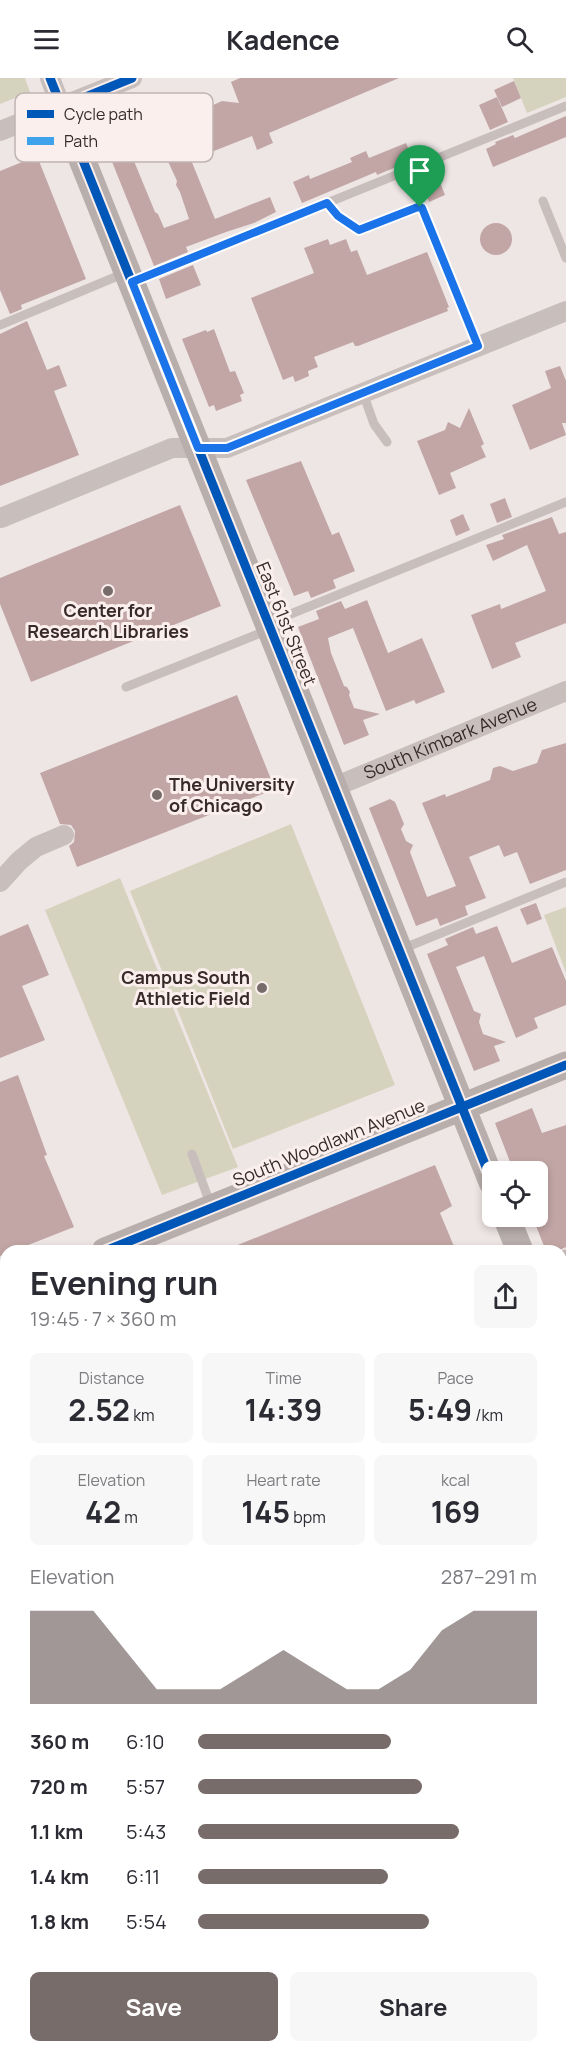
<!DOCTYPE html>
<html lang="en">
<head>
<meta charset="utf-8">
<style>
	:root { --surface:#fff; --page:#f7f7f7; --text:#2b2b33; --muted:#7c7c81; --accent:#786c6b }
	body { margin:0; font-family:Manrope,sans-serif; background:var(--page); color:var(--text); height:100vh; display:flex; flex-direction:column; font-size:22px; white-space:nowrap }
	* { box-sizing:border-box; margin:0 }
	p { font-size:20px; color:var(--muted) }
	.icon { flex:none; width:33px; height:33px; fill:none; stroke:currentColor; stroke-width:2; stroke-linecap:round; stroke-linejoin:round }
	.map { position:relative; flex:1; overflow:hidden }
	.side { position:absolute; left:0px; top:1167px; width:567px; height:808px; display:flex; flex-direction:column; background:var(--surface); border-radius:18px 18px 0 0; box-shadow:0 3px 9px #0003 }
	.side>* { flex:none }
	.tools { position:absolute; left:482px; top:1083px; display:grid; gap:12px }
	.tools a { display:grid; place-items:center; width:66px; height:66px; border-radius:9px; background:var(--surface); box-shadow:0 3px 9px #0003; font-size:30px }
	.pin { position:absolute; display:grid; place-items:center; width:51px; height:51px; color:#fff; margin:-62px -26px; border-radius:50% 50% 50% 0; rotate:-45deg; box-shadow:0 0 6px #0007 }
	.pin .icon { rotate:45deg }
	.round { display:grid; place-items:center; flex:none; width:63px; height:63px; border-radius:9px; background:var(--page) }
	.summary { display:flex; align-items:center; justify-content:space-between; height:102px; padding:0 30px }
	h1 { font-size:33px; font-weight:700; line-height:45px }
	.stats { display:grid; grid-template-columns:repeat(3,1fr); gap:9px; height:102px; padding:6px 30px }
	.stats div { display:grid; align-content:center; border-radius:9px; background:var(--page); text-align:center }
	.stats b { font-size:30px; font-weight:700 }
	.stats small { font-size:16px; font-weight:400 }
	.stats p { font-size:16px }
	.chart { height:168px; padding:12px 30px }
	.chart p { display:flex; justify-content:space-between }
	.chart svg { width:100%; height:108px; margin-top:6px; fill:var(--accent); opacity:.7 }
	.action { display:flex; gap:12px; margin-top:auto; padding:12px 30px }
	.action a { flex:1; height:69px; border-radius:9px; background:var(--accent); color:#fff; font-size:24px; font-weight:700; line-height:69px; text-align:center }
	.action a+a { background:var(--page); color:var(--text) }
	ul { padding:0 30px; list-style:none; font-size:20px }
	li { display:grid; grid-template-columns:96px 72px 1fr; align-items:center; height:45px }
	li i { height:15px; border-radius:8px; background:var(--accent) }
	header { display:flex; justify-content:space-between; align-items:center; height:78px; padding:0 30px; background:var(--surface); font-size:27px; font-weight:700 }
	.map>svg:first-child { display:block }
</style>
</head>
<body>
<header><svg class="icon" aria-label="menu" viewBox="0 0 24 24"><path d="M4 6h16M4 12h16M4 18h16"/></svg>Kadence<svg class="icon" aria-label="search" viewBox="0 0 24 24"><circle cx="10" cy="10" r="6"/><path d="M15 15l6 6"/></svg></header>
<div class="map">
<svg width="566" height="1975" viewBox="0 0 566 1975">
	<rect width="100%" height="100%" fill="#eee6e4"/>
	<!-- green -->
	<g fill="#d5d3be">
		<path d="M0 0H25L30 14 0 26Z"/>
		<path d="M513 0H566V19L527 35Z"/>
		<path d="M291 746 395 1007 233 1071 130 813Z"/>
		<path d="M120 800 238 1089 162 1117 45 832Z"/>
		<path d="M566 829V895L544 837Z"/>
		<path d="M0 1362 6 1377V1731L0 1716Z"/>
		<path d="M0 1804 6 1819V1970H66L68 1975H0Z"/>
		<path d="M102 1970H243L245 1975H104Z"/>
	</g>
	<!-- building -->
	<g fill="#c2a6a6">
		<path d="M240 0H399L269 55 273 65 257 72 252 58 191 82 215 141 270 119 276 134 254 145 226 154 186 169 188 174 154 188 98 49 118 41 126 61 130 63 129 71 155 134 158 136 164 150 189 141 180 114 176 107 177 103 161 68 164 61 157 57 154 51 157 45 140 36 172 23 181 45 209 33 211 28 222 23 239 25 231 4Z"/>
		<path d="M514 3 521 20 502 29 494 12Z"/>
		<path d="M497 19 508 44 490 52 479 27Z"/>
		<path d="M566 38V59L493 89 486 71 496 66 495 64 513 57 515 60Z"/>
		<path d="M406 65 413 82 377 97 376 94 302 125 293 104 309 97 310 101 352 84 350 80 366 73 369 80Z"/>
		<path d="M37 78 86 201 21 227 22 231 10 236 0 212V93Z"/>
		<path d="M436 94 445 117 429 124 420 100Z"/>
		<circle cx="496" cy="161" r="16"/>
		<path d="M328 161 330 167 346 161 351 174 357 172 367 197 427 174 449 229 447 230 448 233 358 268H355L353 264 314 279 318 289 308 293 309 298 295 304 293 298 283 302 251 220 314 195 304 170Z"/>
		<path d="M193 187 201 207 166 221 159 201Z"/>
		<path d="M27 243 47 292 59 287 67 308 54 313 79 377 0 408V256Z"/>
		<path d="M214 251 230 294 235 293 244 315 240 317 242 323 216 333 214 327 209 329 182 261 206 252 207 254Z"/>
		<path d="M560 288 566 303V345H562L566 357 530 372 512 327 551 310 545 293Z"/>
		<path d="M469 330 484 366 481 368 486 379 450 395 456 410 439 417 417 363 445 352 448 344 460 350Z"/>
		<path d="M301 383 332 457 339 454 355 493 333 502 336 510 311 520 308 513 294 518 246 402Z"/>
		<path d="M505 420 512 439 497 445 490 426Z"/>
		<path d="M180 427 221 528 31 604 0 526V500Z"/>
		<path d="M463 436 470 452 456 458 450 442Z"/>
		<path d="M552 439 559 456 566 454V545L515 565 521 579 492 591 471 537 500 526 501 531 546 513 527 467 493 483 486 467 504 461 502 457Z"/>
		<path d="M367 522 388 575 422 560 445 614 416 626 414 622 386 633 353 550 328 560 331 575 344 608 347 609 350 614 349 617 354 630 380 636 363 642 369 657 344 667 298 549 319 541 316 533 341 523 345 531Z"/>
		<path d="M237 617 275 711 77 789 69 768 74 764 75 753 71 747 60 746 40 695Z"/>
		<path d="M566 665V792L530 806 517 774 504 779 499 767 469 779 486 820 465 828 468 837 440 848 437 840 416 848 369 730 390 721 395 724 404 746 401 751 406 763 413 767 410 774 427 819 456 808 422 725 445 716 446 719 490 702 493 690 500 688 513 693 537 685 542 672Z"/>
		<path d="M536 825 542 841 527 847 520 831Z"/>
		<path d="M28 846 49 897 22 908 45 962 0 980V858Z"/>
		<path d="M497 848 512 885 552 869 566 903V927L534 940 538 950 516 960 484 878 456 889 474 933 481 936 479 944 483 956 506 964 494 968 500 983 474 993 427 876 448 867 445 861 473 849 476 856Z"/>
		<path d="M18 997 47 1077 44 1078 74 1149 13 1173H6V1176L0 1178V1004Z"/>
		<path d="M532 1030 542 1055 566 1047V1169L557 1173H546L532 1138H537V1094H514L495 1045Z"/>
		<path d="M435 1087 452 1128 440 1135 456 1173H223Z"/>
	</g>
	<g fill="none" stroke-linecap="round" stroke-linejoin="round">
		<!-- lane -->
		<g stroke="#c8bebc" stroke-width="9">
			<path d="M543 123 566 180"/>
			<path d="M327 125 338 138 359 152 418 129 421 130 478 269"/>
			<path d="M135 203 566 28"/>
			<path d="M0 247 125 195"/>
			<path d="M363 315 374 346 387 364"/>
			<path d="M271 544 566 424"/>
			<path d="M126 609 268 552"/>
			<path d="M402 871 566 804"/>
			<path d="M192 1076 211 1128"/>
			<path d="M561 1178 566 1176"/>
		</g>
		<!-- street -->
		<g stroke="#c8bebc" stroke-width="20">
			<path d="M50 0 61 29"/>
			<path d="M0 53 132 0"/>
			<path d="M1 440 172 370H227L566 233"/>
			<path id="s1" d="M334 709 566 613"/>
			<path d="M0 804 19 783 36 769 64 757"/>
			<path d="M0 1329 6 1343"/>
			<path d="M561 1933 566 1941"/>
			<path d="M260 1970 262 1975"/>
		</g>
		<!-- secondary -->
		<g stroke="#b8aeac" stroke-width="27">
			<path d="M61 29 492 1104"/>
			<path d="M506 1138 520 1173"/>
			<path d="M105 1173 566 987"/>
			<path d="M0 1215 6 1213"/>
			<path d="M561 1276 566 1288"/>
			<path d="M0 1751 6 1766"/>
			<path d="M87 1970 90 1975"/>
		</g>
		<!-- quiet -->
		<path stroke="#3fa3eb" stroke-width="8" stroke-dasharray="15 8" stroke-linecap="butt" d="M561 1933 566 1941"/>
		<!-- cycleway casing -->
		<g stroke="#faefec" stroke-width="13">
			<g id="cycleway">
				<path d="M50 0 492 1104"/>
				<path d="M61 29 132 0"/>
				<path d="M105 1173 566 987"/>
			</g>
		</g>
		<!-- cycleway -->
		<use href="#cycleway" stroke="#0057b8" stroke-width="9"/>
	</g>
	<g fill="none" stroke-linecap="round" stroke-linejoin="round">
		<!-- route casing -->
		<g stroke="#fff" stroke-width="12">
			<path id="route" d="M327 125 338 138 359 152 418 129 422 130 478 268 227 370H198L132 204Z"/>
		</g>
		<!-- route -->
		<use href="#route" stroke="#1a73e8" stroke-width="8"/>
	</g>
	<!-- markers -->
	<g fill="#786c6b" stroke="#faefec" stroke-width="2">
		<circle cx="108" cy="513" r="6"/>
		<circle cx="157" cy="717" r="6"/>
		<circle cx="262" cy="910" r="6"/>
	</g>
	<g text-anchor="middle" stroke-width="6" stroke-linejoin="round" paint-order="stroke">
		<!-- poi labels -->
		<g font-size="18" font-weight="bold" fill="#392a2a" stroke="#faefec">
			<text x="108" y="539">Center for<tspan x="108" dy="21">Research Libraries</tspan></text>
			<text x="169" y="713" text-anchor="start">The University<tspan x="169" dy="21">of Chicago</tspan></text>
			<text x="250" y="906" text-anchor="end">Campus South<tspan x="250" dy="21">Athletic Field</tspan></text>
		</g>
		<!-- street labels -->
		<g font-size="18" fill="#392a2a" stroke="#faefec">
			<text transform="translate(286 546) rotate(68)" y="6">East 61st Street</text>
			<text dy="6" stroke="none"><textPath href="#s1" startOffset="126">South Kimbark Avenue</textPath></text>
			<text transform="translate(329 1065) rotate(-22)" y="6">South Woodlawn Avenue</text>
		</g>
	</g>
	<!-- legend -->
	<rect x="15" y="15" width="198" height="69" rx="9" fill="#faefec" stroke="#c0b4b2" stroke-width="1.5"/>
	<rect x="27" y="32" width="27" height="8" fill="#0057b8"/>
	<rect x="27" y="59" width="27" height="8" fill="#3fa3eb"/>
	<g font-size="16" fill="#392a2a">
		<text x="64" y="42">Cycle path</text>
		<text x="64" y="69">Path</text>
	</g>
</svg>
<div class="tools">
<a><svg class="icon" aria-label="locate" viewBox="0 0 24 24"><circle cx="12" cy="12" r="6"/><path d="M12 2v4M12 18v4M2 12h4M18 12h4"/></svg></a>
</div>
<div class="pin" style="left:420px;top:129px;background:#1e9e55"><svg class="icon" aria-label="arrive" viewBox="0 0 24 24"><path d="M6 21V4h12l-3 4 3 4H6"/></svg></div>
<section class="side">
<div class="summary"><div><h1>Evening run</h1><p>19:45 · 7 × 360 m</p></div><a class="round"><svg class="icon" aria-label="share" viewBox="0 0 24 24"><path d="M12 15V3M7 8l5-5 5 5M5 13v7h14v-7"/></svg></a></div>
<div class="stats">
<div><p>Distance</p><b>2.52<small> km</small></b></div>
<div><p>Time</p><b>14:39</b></div>
<div><p>Pace</p><b>5:49<small> /km</small></b></div>
</div>
<div class="stats">
<div><p>Elevation</p><b>42<small> m</small></b></div>
<div><p>Heart rate</p><b>145<small> bpm</small></b></div>
<div><p>kcal</p><b>169</b></div>
</div>
<div class="chart"><p><span>Elevation</span>287–291 m</p>
<svg viewBox="0 0 160 44" preserveAspectRatio="none"><path d="M0 44V6L10 6L20 6L30 22L40 38L50 38L60 38L70 30L80 22L90 30L100 38L110 38L120 30L130 14L140 6L150 6L160 6V44z"/></svg>
</div>
<ul>
<li><b>360 m</b>6:10<i style="width:57%"></i></li>
<li><b>720 m</b>5:57<i style="width:66%"></i></li>
<li><b>1.1 km</b>5:43<i style="width:77%"></i></li>
<li><b>1.4 km</b>6:11<i style="width:56%"></i></li>
<li><b>1.8 km</b>5:54<i style="width:68%"></i></li>
</ul>
<div class="action"><a>Save</a><a>Share</a></div>
</section>
</div>
</body>
</html>
